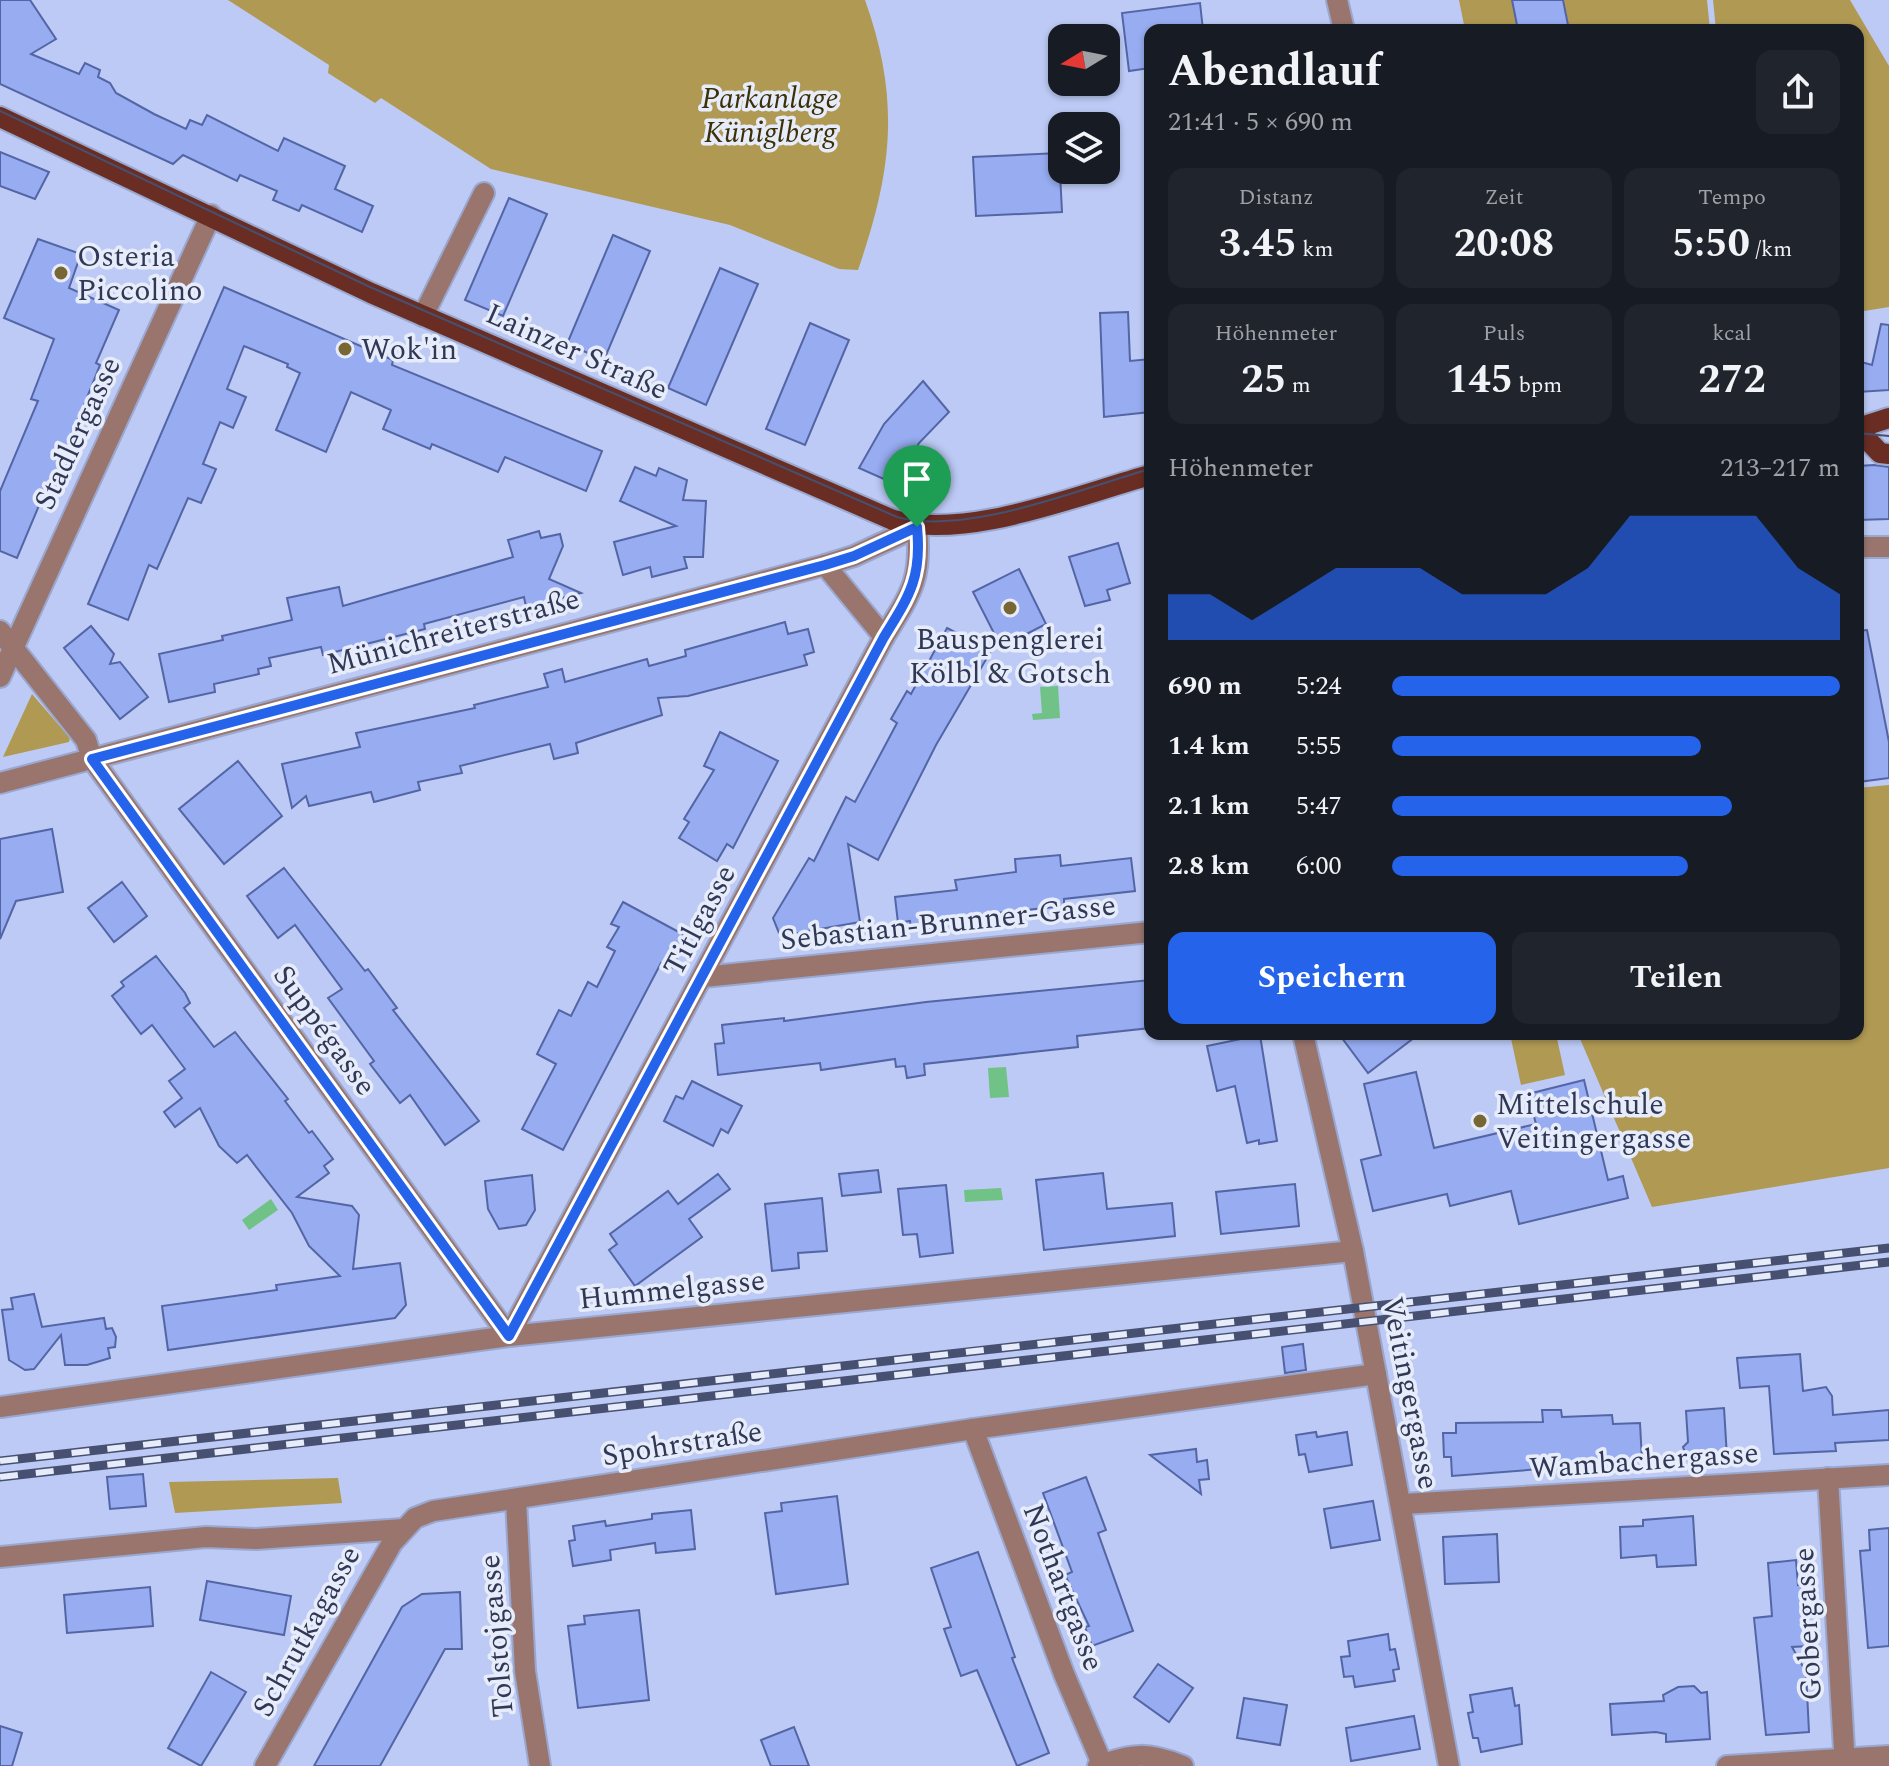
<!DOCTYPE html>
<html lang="de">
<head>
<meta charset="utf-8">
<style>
	:root { --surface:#171b24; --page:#20242c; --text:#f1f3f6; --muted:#9ea1a6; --accent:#2563eb }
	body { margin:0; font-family:Spectral,serif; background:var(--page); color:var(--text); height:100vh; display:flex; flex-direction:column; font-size:30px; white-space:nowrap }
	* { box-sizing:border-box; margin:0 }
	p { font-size:26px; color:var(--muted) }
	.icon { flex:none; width:44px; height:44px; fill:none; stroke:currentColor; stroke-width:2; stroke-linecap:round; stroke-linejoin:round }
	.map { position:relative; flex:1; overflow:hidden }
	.side { position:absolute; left:1144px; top:24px; width:720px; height:1016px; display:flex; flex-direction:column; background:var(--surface); border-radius:16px; box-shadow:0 2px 6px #0004 }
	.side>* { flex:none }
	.needle { width:52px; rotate:260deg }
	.fabs { position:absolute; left:1048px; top:24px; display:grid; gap:16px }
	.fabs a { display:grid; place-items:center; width:72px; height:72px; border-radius:16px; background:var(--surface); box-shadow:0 2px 6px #0004; font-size:40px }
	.pin { position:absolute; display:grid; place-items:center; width:68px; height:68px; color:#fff; margin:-82px -34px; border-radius:50% 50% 50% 0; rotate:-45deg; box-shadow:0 0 8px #0007 }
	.pin .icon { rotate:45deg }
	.round { display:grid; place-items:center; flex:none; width:84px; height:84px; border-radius:16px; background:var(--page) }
	.overview { display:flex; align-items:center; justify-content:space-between; height:136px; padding:0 24px }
	h1 { font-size:44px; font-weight:700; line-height:60px }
	.figures { display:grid; grid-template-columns:repeat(3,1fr); gap:12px; height:136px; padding:8px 24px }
	.figures div { display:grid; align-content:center; border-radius:16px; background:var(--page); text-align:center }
	.figures b { font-size:40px; font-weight:700 }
	.figures small { font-size:22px; font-weight:400 }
	.figures p { font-size:22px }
	.chart { height:224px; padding:16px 24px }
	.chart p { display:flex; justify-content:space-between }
	.chart svg { width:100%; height:144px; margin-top:8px; fill:var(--accent); opacity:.7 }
	.cta { display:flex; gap:16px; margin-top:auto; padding:16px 24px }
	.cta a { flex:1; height:92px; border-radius:16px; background:var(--accent); color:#fff; font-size:32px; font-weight:700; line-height:92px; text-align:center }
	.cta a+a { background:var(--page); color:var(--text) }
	ul { padding:0 24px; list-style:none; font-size:26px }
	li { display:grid; grid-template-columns:128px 96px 1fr; align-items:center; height:60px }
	li i { height:20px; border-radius:10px; background:var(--accent) }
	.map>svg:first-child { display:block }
</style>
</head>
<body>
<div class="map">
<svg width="1889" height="1766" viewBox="0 0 1889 1766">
	<rect width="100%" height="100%" fill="#bccaf5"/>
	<!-- green -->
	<g fill="#b09953">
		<path d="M228 0H865C901 101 892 171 858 270L839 269 730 225 491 169 381 98 375 103 328 73 329 65Z"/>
		<path d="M1459 0H1707L1710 30H1465Z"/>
		<path d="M1713 0H1850L1889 66V307L1858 312V30H1716Z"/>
		<path d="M32 694 70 738 69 742 3 757Z"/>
		<path d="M1889 785V1168L1652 1207 1578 1034H1858V788Z"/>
		<path d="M1510 1034H1556L1565 1075 1521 1085Z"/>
		<path d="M338 1478 342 1503 175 1513 169 1482Z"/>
	</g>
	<!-- water -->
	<g fill="#71c286">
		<path d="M1058 686 1060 718 1033 720 1032 714 1042 713 1040 687Z"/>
		<path d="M1006 1067 1009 1097 990 1098 988 1068Z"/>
		<path d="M1001 1188 1003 1200 965 1202 964 1190Z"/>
		<path d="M271 1199 278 1210 249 1230 242 1220Z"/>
	</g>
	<!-- building -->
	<g fill="#97acf1" stroke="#5365a5" stroke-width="2">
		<path d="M0 0H30L56 39 31 54 79 74 85 63 100 70 98 77 110 83 116 93 154 114 186 129 190 120 202 125 207 115 278 151 284 138 345 166 335 189 373 206 362 232 302 205 299 211 273 200 277 191 240 175 237 181 183 155 173 164 0 84Z"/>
		<path d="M1512 0H1563L1569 30H1518Z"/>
		<path d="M1200 3 1203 30H1150V68L1129 71 1122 13Z"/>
		<path d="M0 152 49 172 35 199 0 186Z"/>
		<path d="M1059 153 1062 212 976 216 973 157Z"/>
		<path d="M509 198 547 214 503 316 465 300Z"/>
		<path d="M613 235 650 251 604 360 567 344Z"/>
		<path d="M38 239 81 254 69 288 119 310 96 363 100 365 74 430 81 433 57 488 48 484 17 558 0 551V491L38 401 31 399 54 339 4 318Z"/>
		<path d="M720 268 758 284 706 405 668 388Z"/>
		<path d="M224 287 393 360 392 365 602 451 586 491 505 457 498 472 432 444 430 449 383 429 391 410 351 392 326 452 276 430 300 373 287 367 288 364 244 346 227 389 246 397 233 428 220 422 203 464 216 469 201 503 188 498 157 569 149 565 128 620 88 604Z"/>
		<path d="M1128 312 1130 361 1150 359V412L1104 417 1100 313Z"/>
		<path d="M810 323 849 340 805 445 766 429Z"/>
		<path d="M1881 324 1889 325V390L1858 392V361L1872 365Z"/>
		<path d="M923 381 949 412 919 443 895 484 859 468 884 424Z"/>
		<path d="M1874 465 1889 467V519L1858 520V466Z"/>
		<path d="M635 467 656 476 659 468 687 480 683 500 706 501 703 557H684L687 568 652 577 650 567 623 575 614 542 676 526 620 501Z"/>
		<path d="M539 531 541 538 560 534 563 546 549 579 581 593 526 607 524 597 424 624 425 629 323 655 321 647 269 658 271 666 258 669 259 674 214 684 215 692 169 702 159 654 223 640 222 636 292 620 287 598 339 587 343 606 513 557 508 540Z"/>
		<path d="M1118 543 1130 583 1107 590 1110 600 1085 606 1069 557Z"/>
		<path d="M1019 569 1046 624 1001 647 973 592Z"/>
		<path d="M785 622 788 634 808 629 814 652 804 655 807 665 688 696 658 698 662 715 576 743 578 753 554 759 550 744 460 766 462 773 418 782 420 790 374 802 371 792 309 806 306 796 292 808 282 764 360 747 356 733 475 708 474 705 548 687 544 674 562 669 565 682 647 659 649 666 686 656 685 650Z"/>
		<path d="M91 626 114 654 110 664 120 662 148 697 120 719 64 648Z"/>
		<path d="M947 628 991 651 936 745 878 860 848 844 860 922 792 934 779 933 773 918 809 858 814 861 846 797 855 802 897 723 891 719 907 691 911 694Z"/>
		<path d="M1867 630 1889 742V778L1858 782V631Z"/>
		<path d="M720 732 778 761 733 848 727 844 717 861 679 838 689 822 684 819 714 770 704 766Z"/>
		<path d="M238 761 282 816 224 864 179 809Z"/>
		<path d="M52 829 63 892 16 901 0 939V839Z"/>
		<path d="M1060 855 1061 866 1131 858 1135 891 1064 899V906L930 920 931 928 911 930 910 921 898 923 895 897 957 890 955 880 1016 872 1015 859Z"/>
		<path d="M284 868 365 971 368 969 397 1008 393 1010 479 1121 445 1145 410 1095 400 1103 370 1064 374 1061 328 998 342 989 295 925 278 938 247 896Z"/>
		<path d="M122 882 147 916 114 942 88 908Z"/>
		<path d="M623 902 688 937 671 969 661 963 563 1150 522 1129 556 1064 537 1054 559 1010 571 1016 588 982 597 987 615 951 607 947 619 927 611 924Z"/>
		<path d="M156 956 185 993 190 1003 184 1008 214 1047 235 1032 288 1099 285 1101 309 1133 312 1131 333 1159 324 1166 329 1173 297 1197 352 1206 359 1215 353 1269 400 1263 406 1305 395 1318 168 1350 162 1306 277 1290 276 1285 340 1276 309 1246 292 1213 247 1155 237 1163 219 1146 200 1108 175 1127 164 1112 182 1098 169 1081 185 1069 152 1025 141 1034 112 996 124 986 121 982Z"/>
		<path d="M1150 980V1028L1077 1036 1078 1047 924 1064 925 1075 907 1078 905 1066 896 1067 895 1059 821 1070 820 1063 718 1075 715 1044 724 1043 722 1025 784 1018V1021L926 1002Z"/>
		<path d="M1339 1034H1419L1368 1073Z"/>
		<path d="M1260 1035 1277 1141 1259 1144V1140L1247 1143 1235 1086 1217 1091 1207 1046Z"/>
		<path d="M1416 1072 1434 1148 1536 1124 1528 1094 1584 1080 1608 1180 1623 1176 1628 1198 1519 1224 1511 1191 1450 1206 1447 1194 1373 1211 1361 1160 1381 1155 1364 1084Z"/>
		<path d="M692 1081 742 1106 728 1133 721 1129 713 1146 664 1121 676 1096 683 1099Z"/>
		<path d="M878 1170 881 1192 842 1196 839 1174Z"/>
		<path d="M1103 1173 1107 1209 1172 1203 1175 1236 1044 1250 1036 1180Z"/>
		<path d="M718 1174 730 1189 689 1219 702 1237 635 1286 609 1250 617 1244 610 1234 668 1191 678 1204Z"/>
		<path d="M532 1175 535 1210 526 1225 499 1229 488 1209 485 1181Z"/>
		<path d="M1295 1184 1299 1226 1221 1234 1216 1192Z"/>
		<path d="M946 1185 953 1253 920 1257 917 1234 903 1235 898 1189Z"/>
		<path d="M822 1198 827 1251 798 1253 799 1268 772 1271 765 1204Z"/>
		<path d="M34 1294 42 1327 104 1318 106 1329 112 1328 116 1337 115 1347 108 1348 110 1358 87 1365H65L61 1335 34 1369 25 1370 9 1360 2 1310 13 1309 11 1298Z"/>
		<path d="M1303 1344 1306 1370 1285 1373 1282 1347Z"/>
		<path d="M1800 1354 1803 1391 1826 1387 1832 1396 1833 1415 1889 1410V1440L1835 1443 1836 1451 1774 1454 1769 1386 1740 1388 1737 1358Z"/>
		<path d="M1724 1408 1727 1457 1687 1458 1683 1447 1688 1442 1686 1411Z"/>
		<path d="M1542 1410H1561L1562 1417 1612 1415 1613 1424 1640 1423 1642 1461 1452 1476 1451 1457H1444L1443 1433H1456V1423L1543 1422Z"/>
		<path d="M1316 1432 1317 1437 1347 1432 1352 1465 1309 1472 1305 1454 1299 1455 1296 1435Z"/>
		<path d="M1196 1449 1197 1462 1207 1460 1209 1479 1199 1480 1201 1494 1150 1455Z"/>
		<path d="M143 1474 146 1506 110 1509 107 1477Z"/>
		<path d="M1086 1477 1106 1530 1098 1533 1133 1631 1092 1646 1085 1627 1089 1626 1065 1575 1072 1572 1043 1493Z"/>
		<path d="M837 1496 848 1584 776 1594 765 1513 782 1511 781 1503Z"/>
		<path d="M1373 1501 1380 1540 1331 1548 1324 1509Z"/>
		<path d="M691 1510 695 1549 656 1553 655 1543 610 1550 611 1560 573 1566 569 1541 575 1540 573 1526 605 1521 606 1526 652 1519V1514Z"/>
		<path d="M1693 1516 1696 1565 1657 1567 1656 1555 1621 1558 1620 1527 1643 1526V1520Z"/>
		<path d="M1889 1528V1646L1868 1648 1860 1551 1870 1550 1869 1530Z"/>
		<path d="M1497 1534 1499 1582 1445 1584 1443 1537Z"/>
		<path d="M978 1552 1015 1657 1012 1658 1049 1753 1017 1766 977 1670 961 1676 944 1629 951 1627 931 1568Z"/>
		<path d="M1796 1560 1798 1585 1804 1584 1809 1646 1792 1647 1806 1672 1809 1732 1766 1735 1754 1618 1772 1616 1768 1563Z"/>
		<path d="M207 1581 291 1596 284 1635 200 1620Z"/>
		<path d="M150 1587 153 1626 67 1633 64 1595Z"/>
		<path d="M460 1592 462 1649H445L380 1766H314L402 1607 422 1594Z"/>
		<path d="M639 1610 649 1700 578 1708 568 1626 585 1624 584 1616Z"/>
		<path d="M1388 1634 1390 1650 1395 1649 1399 1669 1393 1670 1395 1681 1355 1687 1353 1676 1344 1677 1341 1657 1350 1656 1348 1641Z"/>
		<path d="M1158 1664 1193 1688 1169 1722 1134 1697Z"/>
		<path d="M211 1672 246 1692 201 1766 168 1748Z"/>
		<path d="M1694 1686 1701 1693 1707 1692 1710 1739 1666 1742V1734L1656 1732 1612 1735 1610 1704 1664 1701 1663 1695 1678 1687Z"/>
		<path d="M1512 1688 1515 1706 1519 1705 1522 1744 1481 1752 1478 1738H1473L1468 1713 1473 1712 1470 1695Z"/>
		<path d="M1244 1698 1287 1705 1280 1745 1237 1738Z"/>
		<path d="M1414 1716 1420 1749 1351 1761 1346 1728Z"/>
		<path d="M0 1726 22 1733 12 1766H0Z"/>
		<path d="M794 1727 809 1766H771L761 1740Z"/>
	</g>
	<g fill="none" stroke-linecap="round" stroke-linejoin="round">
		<!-- minor casing -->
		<g stroke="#9aa7cf" stroke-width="24">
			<g id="minor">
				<path d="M1337 0 1344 30"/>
				<path d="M423 316 484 193"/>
				<path d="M1858 547H1889"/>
				<path d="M825 565 884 637"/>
				<path d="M0 631 86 740 92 759 509 1336 884 637C911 593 922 580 917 527L854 556 825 565C549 637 275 711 0 783"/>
				<path d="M0 677 211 215"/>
				<path d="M703 977 1150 932"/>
				<path d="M1303 1034 1353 1251 1449 1766"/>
				<path d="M0 1407 509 1336 1353 1251"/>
				<path d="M973 1429 1064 1674 1103 1766"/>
				<path d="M1828 1478 1845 1766"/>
				<path d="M516 1500 525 1671 540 1766"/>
				<path d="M1403 1504 1889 1475"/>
				<path d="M0 1557 206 1537 256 1539 404 1529"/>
				<path d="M265 1766 392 1543 415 1518 433 1511 973 1429 1376 1374"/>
				<path d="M1098 1766C1133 1753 1148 1752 1183 1766"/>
				<path d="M1727 1766 1889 1756"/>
			</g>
		</g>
		<!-- major casing -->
		<g stroke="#9aa7cf" stroke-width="24">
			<g id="major">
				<path d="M0 117 371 293 893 520C969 540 1074 496 1150 475"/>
				<path d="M1858 428 1889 418"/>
				<path d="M1858 430 1880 453 1889 454"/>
			</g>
		</g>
		<!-- minor -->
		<use href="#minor" stroke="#99756e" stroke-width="20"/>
		<!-- major -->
		<use href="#major" stroke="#692d23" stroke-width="20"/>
		<!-- tram -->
		<g stroke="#475070" stroke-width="2">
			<path d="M0 111 370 287 897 517C968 536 1079 489 1150 469"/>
			<path d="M1858 433 1889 436"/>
		</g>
		<!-- rail casing -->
		<g stroke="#475070" stroke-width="9">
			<g id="rail">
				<path d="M0 1461 1889 1248"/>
				<path d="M0 1477 1889 1262"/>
			</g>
		</g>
		<!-- rail -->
		<use href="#rail" stroke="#e7ecfb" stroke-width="6" stroke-dasharray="18" stroke-linecap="butt"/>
	</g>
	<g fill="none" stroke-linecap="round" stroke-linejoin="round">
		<!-- route casing -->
		<g stroke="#fff" stroke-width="16">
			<path id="route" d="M917 527C922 577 910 595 884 637L509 1336 92 759 825 565 854 556Z"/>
		</g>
		<!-- route -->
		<use href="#route" stroke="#2563eb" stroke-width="10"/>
	</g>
	<!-- markers -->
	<g fill="#786735" stroke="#e7ecfb" stroke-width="3">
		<circle cx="61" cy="273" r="8"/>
		<circle cx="345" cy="349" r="8"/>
		<circle cx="1010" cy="608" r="8"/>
		<circle cx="1480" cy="1121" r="8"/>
	</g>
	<g text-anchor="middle" stroke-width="7" stroke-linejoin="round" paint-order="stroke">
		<!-- park labels -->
		<g font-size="30" font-style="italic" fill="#3d3006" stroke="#e7ecfb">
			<text x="770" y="108">Parkanlage<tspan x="770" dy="34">Küniglberg</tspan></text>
		</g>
		<!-- poi labels -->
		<g font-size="30" fill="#303855" stroke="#e7ecfb" text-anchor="start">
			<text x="77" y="266">Osteria<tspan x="77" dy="34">Piccolino</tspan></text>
			<text x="361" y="359">Wok'in</text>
			<text x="1010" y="649" text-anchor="middle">Bauspenglerei<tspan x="1010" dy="34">Kölbl &amp; Gotsch</tspan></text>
			<text x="1496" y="1114">Mittelschule<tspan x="1496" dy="34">Veitingergasse</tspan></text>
		</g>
		<!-- street labels -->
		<g font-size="30" fill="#303855" stroke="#e7ecfb">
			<text transform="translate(577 351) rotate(24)" y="10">Lainzer Straße</text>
			<text transform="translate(77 433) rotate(-65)" y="10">Stadlergasse</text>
			<text transform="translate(453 631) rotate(-15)" y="10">Münichreiterstraße</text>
			<text transform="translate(699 920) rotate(-62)" y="10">Titlgasse</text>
			<text transform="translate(948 922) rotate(-6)" y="10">Sebastian-Brunner-Gasse</text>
			<text transform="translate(325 1030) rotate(54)" y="10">Suppégasse</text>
			<text transform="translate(672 1289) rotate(-6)" y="10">Hummelgasse</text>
			<text transform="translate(1411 1393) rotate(79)" y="10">Veitingergasse</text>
			<text transform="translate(682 1443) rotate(-9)" y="10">Spohrstraße</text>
			<text transform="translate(1644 1460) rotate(-4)" y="10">Wambachergasse</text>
			<text transform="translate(1064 1587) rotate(69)" y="10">Nothartgasse</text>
			<text transform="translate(1807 1624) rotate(-93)" y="10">Gobergasse</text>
			<text transform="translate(306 1631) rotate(-61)" y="10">Schrutkagasse</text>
			<text transform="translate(496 1636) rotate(-95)" y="10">Tolstojgasse</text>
		</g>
	</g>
</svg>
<div class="fabs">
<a><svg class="needle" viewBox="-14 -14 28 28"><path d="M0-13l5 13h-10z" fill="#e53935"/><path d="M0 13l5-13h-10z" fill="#9ea1a6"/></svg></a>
<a><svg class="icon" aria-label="layers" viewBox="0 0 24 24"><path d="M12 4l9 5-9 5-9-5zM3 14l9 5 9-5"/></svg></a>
</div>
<div class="pin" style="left:917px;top:527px;background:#1e9e55"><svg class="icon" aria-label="arrive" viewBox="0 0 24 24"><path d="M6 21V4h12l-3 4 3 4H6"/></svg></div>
<section class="side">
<div class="overview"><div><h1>Abendlauf</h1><p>21:41 · 5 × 690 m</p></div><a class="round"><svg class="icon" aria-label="share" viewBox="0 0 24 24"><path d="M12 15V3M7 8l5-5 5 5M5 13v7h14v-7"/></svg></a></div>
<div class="figures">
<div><p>Distanz</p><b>3.45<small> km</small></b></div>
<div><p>Zeit</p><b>20:08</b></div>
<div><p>Tempo</p><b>5:50<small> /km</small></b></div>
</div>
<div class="figures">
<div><p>Höhenmeter</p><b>25<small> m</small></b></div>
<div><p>Puls</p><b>145<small> bpm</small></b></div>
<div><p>kcal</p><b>272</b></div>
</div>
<div class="chart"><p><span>Höhenmeter</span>213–217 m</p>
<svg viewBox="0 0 160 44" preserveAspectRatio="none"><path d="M0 44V30L10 30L20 38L30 30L40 22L50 22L60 22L70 30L80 30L90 30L100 22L110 6L120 6L130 6L140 6L150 22L160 30V44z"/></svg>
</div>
<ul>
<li><b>690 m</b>5:24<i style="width:100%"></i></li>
<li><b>1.4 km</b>5:55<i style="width:69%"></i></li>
<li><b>2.1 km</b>5:47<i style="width:76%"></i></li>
<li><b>2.8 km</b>6:00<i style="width:66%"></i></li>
</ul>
<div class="cta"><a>Speichern</a><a>Teilen</a></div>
</section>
</div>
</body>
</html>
